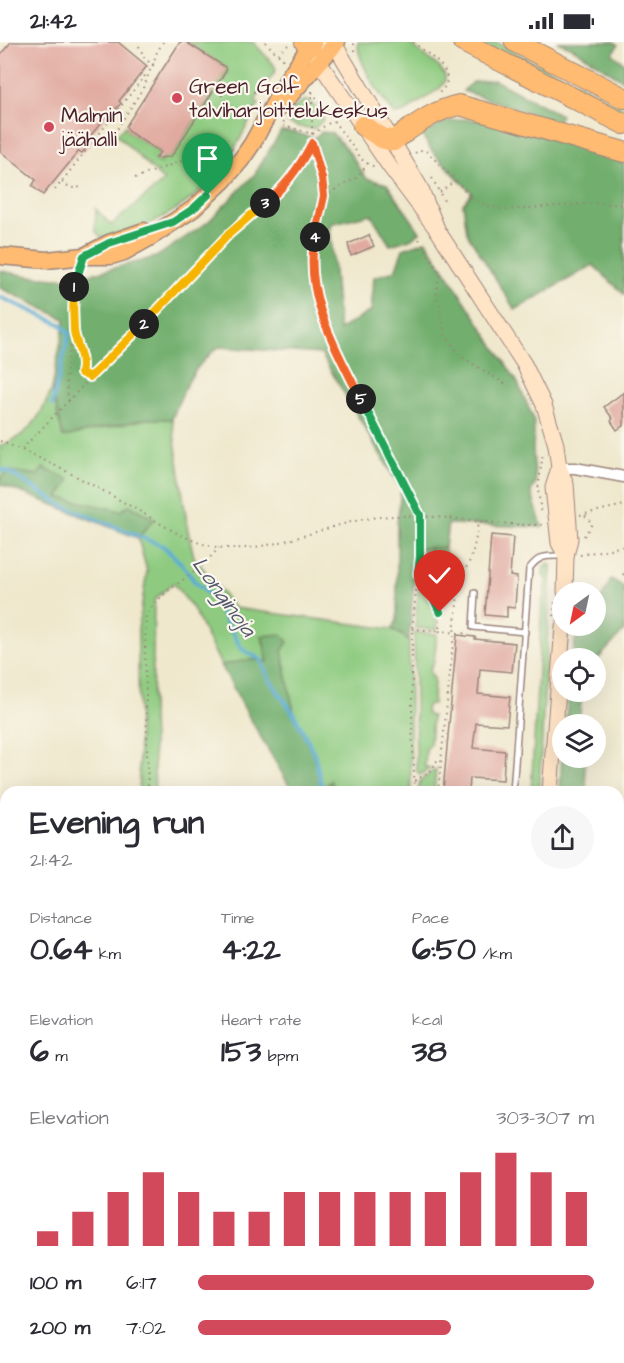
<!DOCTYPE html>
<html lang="en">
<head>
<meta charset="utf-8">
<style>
	:root { --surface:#fff; --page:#f7f7f7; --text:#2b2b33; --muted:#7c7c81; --accent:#d1495b }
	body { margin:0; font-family:"Architects Daughter",sans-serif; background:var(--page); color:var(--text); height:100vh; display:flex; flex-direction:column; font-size:22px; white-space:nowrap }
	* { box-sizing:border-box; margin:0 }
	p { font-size:20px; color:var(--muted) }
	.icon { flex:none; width:33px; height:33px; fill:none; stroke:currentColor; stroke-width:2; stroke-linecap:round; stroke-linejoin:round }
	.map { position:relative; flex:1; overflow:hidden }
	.side { position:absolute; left:0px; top:744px; width:624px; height:578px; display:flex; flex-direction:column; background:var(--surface); border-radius:18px 18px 0 0; box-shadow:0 6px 24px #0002 }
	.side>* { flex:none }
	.needle { width:39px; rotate:213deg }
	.fabs { position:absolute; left:552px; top:540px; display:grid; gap:12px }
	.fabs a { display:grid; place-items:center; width:54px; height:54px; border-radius:50%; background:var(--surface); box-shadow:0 6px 24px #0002; font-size:30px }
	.pin { position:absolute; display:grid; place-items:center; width:51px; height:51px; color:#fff; margin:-62px -26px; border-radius:50% 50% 50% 0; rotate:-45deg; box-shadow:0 0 6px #0007 }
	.pin .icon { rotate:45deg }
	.km { position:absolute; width:30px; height:30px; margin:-15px; border-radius:50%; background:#222; color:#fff; font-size:16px; line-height:30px; text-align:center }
	.round { display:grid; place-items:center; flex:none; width:63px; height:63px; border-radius:32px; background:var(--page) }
	.headline { display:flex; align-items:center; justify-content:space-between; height:102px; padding:0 30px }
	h1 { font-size:33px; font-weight:700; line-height:45px }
	.stats { display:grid; grid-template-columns:repeat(3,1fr); gap:9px; height:102px; padding:6px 30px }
	.stats div { display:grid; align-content:center }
	.stats b { font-size:30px; font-weight:700 }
	.stats small { font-size:16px; font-weight:400 }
	.stats p { font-size:16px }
	.chart { height:168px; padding:12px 30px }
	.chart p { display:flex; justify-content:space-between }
	.chart svg { width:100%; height:108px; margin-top:6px; stroke:var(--accent); stroke-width:6 }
	ul { padding:0 30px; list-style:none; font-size:20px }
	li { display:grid; grid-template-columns:96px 72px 1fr; align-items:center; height:45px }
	li i { height:15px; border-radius:8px; background:var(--accent) }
	.status { display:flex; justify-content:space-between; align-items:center; height:42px; padding:0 30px; background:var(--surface); direction:ltr }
	.status svg { height:16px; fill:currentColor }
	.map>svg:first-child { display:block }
</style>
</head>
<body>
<div class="status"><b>21:42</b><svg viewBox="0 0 49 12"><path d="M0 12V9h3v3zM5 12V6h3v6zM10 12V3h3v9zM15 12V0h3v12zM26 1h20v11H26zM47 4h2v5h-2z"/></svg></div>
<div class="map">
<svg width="624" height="1321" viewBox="0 0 624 1321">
	<rect width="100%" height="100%" fill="#fbf7ec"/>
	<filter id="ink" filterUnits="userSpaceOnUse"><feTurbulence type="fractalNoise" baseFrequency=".0167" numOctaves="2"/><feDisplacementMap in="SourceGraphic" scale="12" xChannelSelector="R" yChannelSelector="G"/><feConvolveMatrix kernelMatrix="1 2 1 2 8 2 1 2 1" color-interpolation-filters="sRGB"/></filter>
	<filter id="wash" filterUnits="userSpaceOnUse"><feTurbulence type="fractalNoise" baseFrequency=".008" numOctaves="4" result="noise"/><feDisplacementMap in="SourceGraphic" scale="24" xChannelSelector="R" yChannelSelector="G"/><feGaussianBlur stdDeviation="1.35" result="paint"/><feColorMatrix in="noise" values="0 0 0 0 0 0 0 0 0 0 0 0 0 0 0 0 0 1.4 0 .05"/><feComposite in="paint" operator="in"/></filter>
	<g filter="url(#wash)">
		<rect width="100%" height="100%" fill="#efe8cd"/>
		<!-- green -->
		<g fill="#8ecb80" stroke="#6c7556" stroke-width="1.5">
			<path d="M186 0H253L274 23 276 28 255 59 259 62C248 79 241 98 230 114 198 162 155 185 101 196L95 188 96 167 111 183 164 139 116 92 126 84 129 90 160 110 155 118 160 121 165 113 170 115 173 112 226 29 225 25Z"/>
			<path d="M358 0H408L440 26 445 33V39L440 46 405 70 395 72C383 59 356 18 358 0Z"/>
			<path d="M479 0H496L624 66V74Z"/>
			<path d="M305 58 314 63 324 77 314 87 299 85 288 81C287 72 297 62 305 58Z"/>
			<path d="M52 347 63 395 145 377H172L188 489 194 515 234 566 392 587 409 598 411 750H335L331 740 322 748 314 711 294 672 282 609 262 594 268 620C248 615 240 621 221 623L192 565 173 541 154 558 152 674 155 750H139L138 587 147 529 138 496 153 477 57 455 38 433 7 429 0 438V404C30 393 40 376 52 347Z"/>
			<path d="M422 506H445L439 565 434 549 421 529Z"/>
			<path d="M549 522 551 524 539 750H531L542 560 544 555 546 537 543 533 544 525Z"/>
			<path d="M422 544C435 555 439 571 437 588L415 586 418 550 420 545Z"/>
			<path d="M414 590 437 592 434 620 430 626 431 633 434 636 433 662H429L426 666 427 673 432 674 430 703 426 707 425 725 431 726 420 733 417 730 416 722Z"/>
			<path d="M436 727 434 750H418L420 739Z"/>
			<path d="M618 1246 624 1247V1321H573L584 1316H618Z"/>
		</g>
		<!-- forest -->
		<g fill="#72af6e" stroke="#5e674c" stroke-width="1.5">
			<path d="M557 0H615L618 3 613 12 624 21V39L573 6Z"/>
			<path d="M494 38 561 73 557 80 463 49 473 40Z"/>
			<path d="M464 77 491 79 605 111 624 122V252L593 223 515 268 467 191 463 162 472 151 432 109 422 93 445 80Z"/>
			<path d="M281 89 293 90 314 96 321 90 332 91 349 110 366 136 387 142 420 190 410 197 390 203 371 172 330 182 339 288 371 269 374 235 395 229 403 207 426 199 517 339 534 378 533 412 536 441 531 449 542 485 448 482 445 506H417L409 598 392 587 397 578V482L401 447 321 312 219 305C192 325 184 346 172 377H145L63 395 52 347 65 277 0 246V229L29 234 72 237 156 215 208 180 255 132Z"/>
			<path d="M43 426 70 438 58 455 121 469 129 463 154 477 138 496 0 442V438L7 429 38 433Z"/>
			<path d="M611 537 624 545V589L596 619V616H573L577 587 579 584H596V563L604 552Z"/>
			<path d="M281 592 288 600 282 609 294 671 314 711 322 747 331 739 335 750H293L249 675 221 623C240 621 247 615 268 620L262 594Z"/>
			<path d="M569 650H582L579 682H565Z"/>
			<path d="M562 711V716H584L587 750H560Z"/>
			<path d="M624 811V1104L618 1105V812Z"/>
		</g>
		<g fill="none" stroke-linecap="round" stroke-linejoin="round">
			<!-- stream -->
			<g stroke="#58abd4" stroke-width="4">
				<path d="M0 255 60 282 69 291 52 363"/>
				<path d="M0 428 7 429 61 463 163 504 180 520 195 540 211 554 242 607 261 618 269 637 294 672 314 711 323 750"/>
				<path d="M618 1057 624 1059"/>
			</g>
		</g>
		<g id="blocks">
			<!-- building -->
			<g fill="#e1aaa0">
				<path d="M11 0H118L147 24 119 59 121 61 112 72 110 70 86 99 90 102 82 111 79 109 43 153 32 144 36 138 0 109V13Z"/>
				<path d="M180 0H186L225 25 226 29 173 112 170 115 156 116 160 110 129 90 126 84Z"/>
				<path d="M369 193 374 204 351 214 348 202Z"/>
				<path d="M624 350V383L617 388 611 379 613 377 604 365Z"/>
				<path d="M491 493 513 495 510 534 517 535 515 566 507 565V575L485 573Z"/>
				<path d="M457 593 475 595V597L515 601 512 630 480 627 478 652 510 655 507 683 476 681 473 706 505 709 503 738 470 736 469 750H443Z"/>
			</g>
		</g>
	</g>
	<g filter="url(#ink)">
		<use href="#blocks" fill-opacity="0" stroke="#9c847c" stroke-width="1.5"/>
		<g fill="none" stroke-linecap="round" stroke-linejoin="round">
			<!-- lane casing -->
			<g stroke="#9c847c" stroke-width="8">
				<g id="lane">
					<path d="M475 551 473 585 525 590"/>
					<path d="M513 750 529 527C540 512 547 514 564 514"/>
					<path d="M618 1223 624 1222"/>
					<path d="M563 1321 577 1316"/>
					<path d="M578 1321 580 1316"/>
				</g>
			</g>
			<!-- street casing -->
			<g stroke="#9c847c" stroke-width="13">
				<g id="street">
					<path d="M559 426H575L624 435"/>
					<path d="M0 1075 6 1051"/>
					<path d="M0 1233 2 1321"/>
					<path d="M156 1316 157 1321"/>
					<path d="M305 1316V1321"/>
				</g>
			</g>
			<!-- secondary casing -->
			<g stroke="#9c847c" stroke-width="17">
				<g id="secondary">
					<path d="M438 189 420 145 335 3H311L319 20 390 125 438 189 524 322 544 363 556 403 559 426 566 442 570 497 566 514 565 550"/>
					<path d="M559 426 553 446 559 501 566 514"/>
					<path d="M550 750 563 584"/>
					<path d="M459 1321 460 1316"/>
					<path d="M477 1321V1316"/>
				</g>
			</g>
			<!-- primary casing -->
			<g stroke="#9c847c" stroke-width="19">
				<g id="primary">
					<path d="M278 67 337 0"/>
					<path d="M88 212 109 201 144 189"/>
					<path d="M0 214 47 218 84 214H111L124 210 149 196 193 167 223 139 241 118 252 102 288 36 313 0"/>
				</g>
			</g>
			<!-- highway casing -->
			<g stroke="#9c847c" stroke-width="22">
				<g id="highway">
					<path d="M305 0 311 3"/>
					<path d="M463 0 624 82"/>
					<path d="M515 0 624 56"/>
					<path d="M363 84 382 96 393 99C414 84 434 68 459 63L624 110"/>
				</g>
			</g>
			<!-- path -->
			<g stroke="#9c847c" stroke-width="2" stroke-dasharray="1.5 4.5" stroke-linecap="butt">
				<path d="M265 0 285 19"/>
				<path d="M413 0C429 14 465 33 436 53"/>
				<path d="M354 9V0"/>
				<path d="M278 12 289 2"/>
				<path d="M153 23 156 12 163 0"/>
				<path d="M312 50 364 120 375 125"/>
				<path d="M250 75C237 71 225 64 221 51L224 49 265 50"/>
				<path d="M284 79 282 83 313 92"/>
				<path d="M313 92 332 79"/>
				<path d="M312 101 322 136 324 154 314 201V243L326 287 420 473V515L412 587V685L415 750"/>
				<path d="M110 103C117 83 131 67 141 49 147 41 147 32 153 23L145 17 138 2"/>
				<path d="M415 111 420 108 426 109 456 138 471 156 488 164 506 168 596 161 624 163"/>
				<path d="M135 136 223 104 233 107"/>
				<path d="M432 136 444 159"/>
				<path d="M62 140 71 146 83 145"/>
				<path d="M55 148 147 31"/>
				<path d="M440 150 456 138"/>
				<path d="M324 154 356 136 367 123"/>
				<path d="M419 197 440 232 436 249 445 292 460 314 509 344"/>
				<path d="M79 228C72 249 70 272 75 294 78 306 85 318 81 331L89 335"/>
				<path d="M69 359C63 337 68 313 74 292"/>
				<path d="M0 399C46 417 91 442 134 466 159 480 183 498 211 504 265 515 319 484 371 476 429 468 486 484 544 483"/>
				<path d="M22 407 229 192 243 178 278 151 306 113 312 101V49"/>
				<path d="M541 469 538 448 543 410"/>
				<path d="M580 473 624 463"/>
				<path d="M584 494 592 482 584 472"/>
				<path d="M580 513 624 504"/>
				<path d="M624 532 622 533 624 535"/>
				<path d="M554 574 555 559"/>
				<path d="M412 587 439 589C441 566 435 551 418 533"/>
				<path d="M439 589 469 592"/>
				<path d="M415 739 433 727 435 720 441 717"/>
				<path d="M148 750 145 611 146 574 153 563 165 551 203 523 219 506"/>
				<path d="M438 750 460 532C473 523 476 496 478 480"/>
				<path d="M0 903 6 901"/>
				<path d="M0 997 6 994"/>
				<path d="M618 1029 624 1033"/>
				<path d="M0 1030 6 1041"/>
				<path d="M618 1067 624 1054"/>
				<path d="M618 1085 624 1089"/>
				<path d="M618 1298 624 1295"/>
				<path d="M396 1316 400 1321"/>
				<path d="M493 1316 501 1318"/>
				<path d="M547 1316 548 1321"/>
				<path d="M442 1321 443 1316"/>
				<path d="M528 1321 526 1316H530"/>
				<path d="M601 1321 602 1316"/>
			</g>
			<!-- lane -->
			<use href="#lane" stroke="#fff" stroke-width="5"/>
			<!-- street -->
			<use href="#street" stroke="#fff" stroke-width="10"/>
			<!-- secondary -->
			<use href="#secondary" stroke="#ffe4c6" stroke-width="15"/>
			<!-- primary -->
			<use href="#primary" stroke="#febb71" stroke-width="16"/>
			<!-- highway -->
			<use href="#highway" stroke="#febb71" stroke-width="20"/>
		</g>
	</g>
	<g fill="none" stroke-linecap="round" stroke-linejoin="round" filter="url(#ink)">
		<!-- split-1 casing -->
		<g stroke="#fff" stroke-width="12">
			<path id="split-1" d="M74 245 84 214 109 201 173 180 193 167 208 153"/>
		</g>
		<!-- split-2 casing -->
		<g stroke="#fff" stroke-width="12">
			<path id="split-2" d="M74 245C73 260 73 274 74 289 76 303 85 316 81 331L90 335 144 282"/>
		</g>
		<!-- split-3 casing -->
		<g stroke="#fff" stroke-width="12">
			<path id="split-3" d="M144 282 229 192 265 161"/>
		</g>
		<!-- split-4 casing -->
		<g stroke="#fff" stroke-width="12">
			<path id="split-4" d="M265 161C286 145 300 124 312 101L322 136 324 154 315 195"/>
		</g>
		<!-- split-5 casing -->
		<g stroke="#fff" stroke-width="12">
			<path id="split-5" d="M315 195C303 253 336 307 361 357"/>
		</g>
		<!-- split-6 casing -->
		<g stroke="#fff" stroke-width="12">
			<path id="split-6" d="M361 357 420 473V515"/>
		</g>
		<!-- split-7 casing -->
		<g stroke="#fff" stroke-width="12">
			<path id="split-7" d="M420 515 418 532 426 541 440 570"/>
		</g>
		<!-- split-1 -->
		<use href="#split-1" stroke="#22a559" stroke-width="8"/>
		<!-- split-2 -->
		<use href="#split-2" stroke="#f5b400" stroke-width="8"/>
		<!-- split-3 -->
		<use href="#split-3" stroke="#f5b400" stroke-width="8"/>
		<!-- split-4 -->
		<use href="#split-4" stroke="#f0652b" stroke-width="8"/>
		<!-- split-5 -->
		<use href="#split-5" stroke="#f0652b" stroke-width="8"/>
		<!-- split-6 -->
		<use href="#split-6" stroke="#22a559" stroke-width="8"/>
		<!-- split-7 -->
		<use href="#split-7" stroke="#22a559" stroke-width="8"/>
	</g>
	<!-- markers -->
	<g fill="#d1495b" stroke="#fbf7ec" stroke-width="2">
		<circle cx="177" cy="56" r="6"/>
		<circle cx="49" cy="85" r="6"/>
	</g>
	<g text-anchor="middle" stroke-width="4.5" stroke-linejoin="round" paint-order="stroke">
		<!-- poi labels -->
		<g font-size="21" fill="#4a1f2b" stroke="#fbf7ec" text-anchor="start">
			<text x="189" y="51">Green Golf<tspan x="189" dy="24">talviharjoittelukeskus</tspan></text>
			<text x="61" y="80">Malmin<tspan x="61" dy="24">jäähalli</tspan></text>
		</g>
		<!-- water labels -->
		<g font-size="22" font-style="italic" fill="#50576f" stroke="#fbf7ec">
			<text transform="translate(225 554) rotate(54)" y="8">Longinoja</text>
		</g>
	</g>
</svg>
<div class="fabs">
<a><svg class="needle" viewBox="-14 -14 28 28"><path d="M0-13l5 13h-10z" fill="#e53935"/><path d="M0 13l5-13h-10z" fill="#7c7c81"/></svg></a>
<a><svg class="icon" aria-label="locate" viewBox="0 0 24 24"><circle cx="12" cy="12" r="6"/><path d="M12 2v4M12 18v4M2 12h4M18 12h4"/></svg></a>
<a><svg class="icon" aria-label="layers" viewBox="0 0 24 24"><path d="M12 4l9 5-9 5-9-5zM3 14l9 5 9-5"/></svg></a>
</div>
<div class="pin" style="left:208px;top:153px;background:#1e9e55"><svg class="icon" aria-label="arrive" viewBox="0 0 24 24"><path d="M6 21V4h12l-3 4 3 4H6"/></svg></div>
<div class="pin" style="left:440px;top:570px;background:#d93025"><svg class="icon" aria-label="check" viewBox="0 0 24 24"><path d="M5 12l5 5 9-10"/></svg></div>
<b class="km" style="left:74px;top:245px">1</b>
<b class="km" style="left:144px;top:282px">2</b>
<b class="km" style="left:265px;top:161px">3</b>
<b class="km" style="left:315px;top:195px">4</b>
<b class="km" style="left:361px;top:357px">5</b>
<section class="side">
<div class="headline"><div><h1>Evening run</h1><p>21:42</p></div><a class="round"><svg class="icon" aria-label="share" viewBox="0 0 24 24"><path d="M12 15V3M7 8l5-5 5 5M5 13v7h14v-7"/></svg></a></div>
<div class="stats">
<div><p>Distance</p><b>0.64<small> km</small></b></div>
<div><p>Time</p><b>4:22</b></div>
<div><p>Pace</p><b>6:50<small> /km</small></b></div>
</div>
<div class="stats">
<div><p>Elevation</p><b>6<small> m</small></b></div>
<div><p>Heart rate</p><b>153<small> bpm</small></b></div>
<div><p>kcal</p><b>38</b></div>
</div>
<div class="chart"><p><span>Elevation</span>303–307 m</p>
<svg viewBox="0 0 160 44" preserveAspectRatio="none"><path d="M5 44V38M15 44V30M25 44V22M35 44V14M45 44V22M55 44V30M65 44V30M75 44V22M85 44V22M95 44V22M105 44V22M115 44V22M125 44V14M135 44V6M145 44V14M155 44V22"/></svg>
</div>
<ul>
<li><b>100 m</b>6:17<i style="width:100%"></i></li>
<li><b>200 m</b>7:02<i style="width:64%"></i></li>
</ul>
</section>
</div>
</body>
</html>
